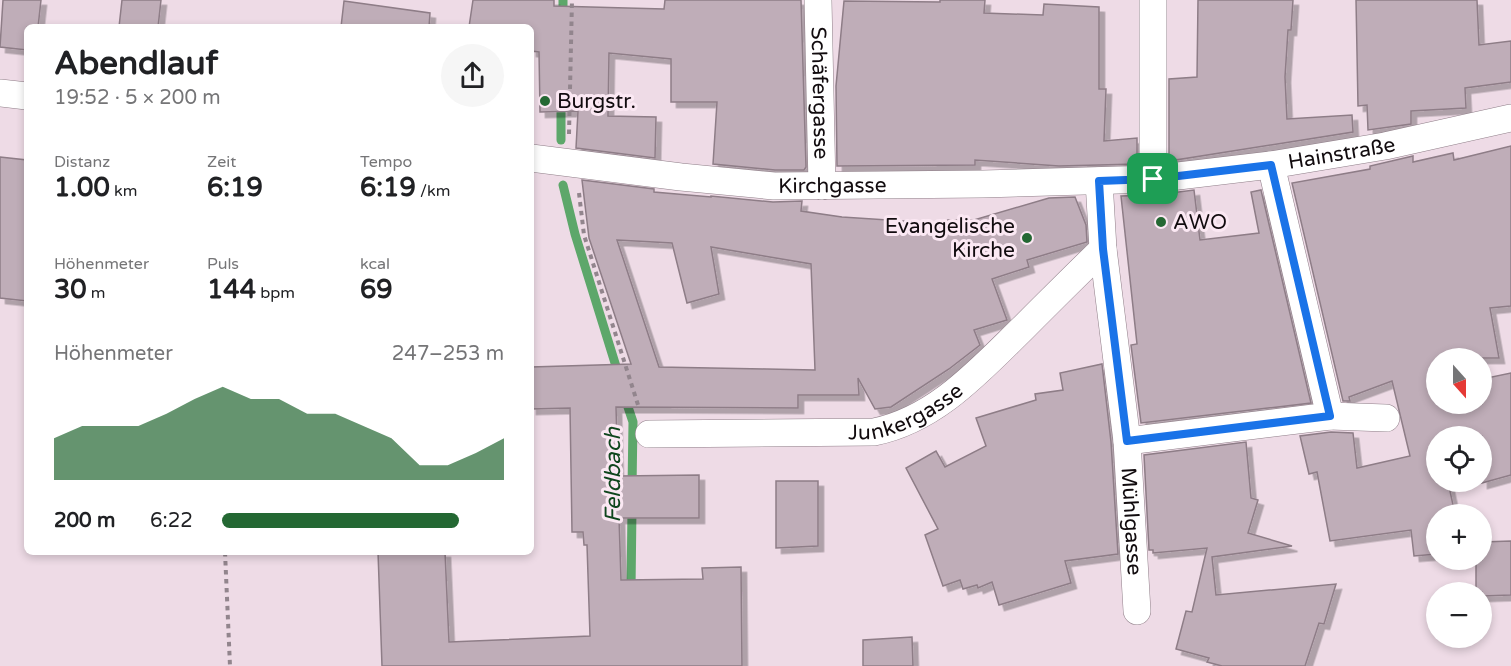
<!DOCTYPE html>
<html lang="de">
<head>
<meta charset="utf-8">
<style>
	:root { --surface:#fff; --page:#f6f6f6; --text:#202124; --muted:#757577; --accent:#246833 }
	body { margin:0; font-family:"Varela Round",sans-serif; background:var(--page); color:var(--text); height:100vh; display:flex; flex-direction:column; font-size:22px; white-space:nowrap }
	* { box-sizing:border-box; margin:0 }
	p { font-size:20px; color:var(--muted) }
	.icon { flex:none; width:33px; height:33px; fill:none; stroke:currentColor; stroke-width:2; stroke-linecap:round; stroke-linejoin:round }
	.map { position:relative; flex:1; overflow:hidden }
	.drawer { position:absolute; left:24px; top:24px; width:510px; height:531px; display:flex; flex-direction:column; background:var(--surface); border-radius:9px; box-shadow:0 3px 9px #0003 }
	.drawer>* { flex:none }
	.needle { width:39px; rotate:159deg }
	.controls { position:absolute; left:1426px; top:348px; display:grid; gap:12px }
	.controls a { display:grid; place-items:center; width:66px; height:66px; border-radius:50%; background:var(--surface); box-shadow:0 3px 9px #0003; font-size:30px }
	.pin { position:absolute; display:grid; place-items:center; width:51px; height:51px; color:#fff; margin:-26px; border-radius:12px; box-shadow:0 3px 9px #0006 }
	.round { display:grid; place-items:center; flex:none; width:63px; height:63px; border-radius:32px; background:var(--page) }
	.head { display:flex; align-items:center; justify-content:space-between; height:102px; padding:0 30px }
	h1 { font-size:33px; font-weight:700; line-height:45px }
	.figures { display:grid; grid-template-columns:repeat(3,1fr); gap:9px; height:102px; padding:6px 30px }
	.figures div { display:grid; align-content:center }
	.figures b { font-size:26px; font-weight:700 }
	.figures small { font-size:16px; font-weight:400 }
	.figures p { font-size:16px }
	.chart { height:168px; padding:12px 30px }
	.chart p { display:flex; justify-content:space-between }
	.chart svg { width:100%; height:108px; margin-top:6px; fill:var(--accent); opacity:.7 }
	ul { padding:0 30px; list-style:none; font-size:20px }
	li { display:grid; grid-template-columns:96px 72px 1fr; align-items:center; height:45px }
	li i { height:15px; border-radius:8px; background:var(--accent) }
	.map>svg:first-child { display:block }
</style>
</head>
<body>
<div class="map">
<svg width="1511" height="666" viewBox="0 0 1511 666">
	<defs>
		<filter id="shadow"><feDropShadow dx="5.5" dy="5.5" stdDeviation="0" flood-color="#0004"/></filter>
	</defs>
	<rect width="100%" height="100%" fill="#eedbe6"/>
	<g fill="none" stroke-linecap="round" stroke-linejoin="round">
		<!-- stream -->
		<g stroke="#5da76a" stroke-width="9">
			<path d="M563 19V0"/>
			<path d="M561 140V101"/>
			<path d="M563 185 575 234 619 376"/>
			<path d="M625 398 633 422 632 488"/>
			<path d="M631 590 632 508"/>
		</g>
	</g>
	<!-- building -->
	<g fill="#bfadb8" stroke="#8e7d87" stroke-width="1.5" fill-rule="evenodd" filter="url(#shadow)">
		<path d="M3 0H41L38 27H27V50L0 47Z"/>
		<path d="M122 0H161L158 27H119Z"/>
		<path d="M473 0H554V6L664 9 665 0H801L806 167 804 170H775L713 164 717 102H671V59L609 53 608 116 656 117 655 158 576 148 578 111 540 112 539 52 531 51V27H469Z"/>
		<path d="M940 0H985L984 13 1043 15 1044 4 1099 7V89H1106L1104 141 1137 138V164L1059 166 975 160V165L837 166 836 86 844 1 940 2Z"/>
		<path d="M1198 0H1293L1291 30H1288L1285 77 1287 119 1352 115 1353 132 1169 161V79L1197 77Z"/>
		<path d="M1356 0H1477L1479 45 1511 41V82L1465 88 1466 108 1411 111V124L1368 130 1367 105 1358 106Z"/>
		<path d="M344 1 430 13 429 27H341Z"/>
		<path d="M1511 146V306L1490 308 1499 358H1437V404H1482V379L1511 373V475L1482 483V436H1437V482H1448L1455 514H1437V554L1414 556 1411 530 1330 541 1317 472 1309 474 1300 436 1331 432 1353 433 1357 468 1410 456 1392 381 1349 397 1350 401H1343L1292 183 1370 169V166L1413 156V162L1453 153 1454 160Z"/>
		<path d="M0 157 27 160V301L0 298Z"/>
		<path d="M582 180 654 189V192L711 197V196L773 202 802 201 801 211 842 217 949 224 948 220H974L1049 198 1075 197 1086 225 1087 242 1027 260 1029 267 992 279 1007 320 974 330 980 345 949 369 891 407 875 409 858 378 859 395H798V408L616 407 618 476 699 475V518H619L621 580 703 579 702 568 741 567 742 666H382L378 552H445L449 642 590 636 587 545H584L583 532H572L570 408 531 409V367L631 364 589 238ZM617 240 672 243 687 303 719 294 711 247 811 264 815 370 659 367Z"/>
		<path d="M1194 190 1200 240 1259 233 1251 192 1261 190 1311 403 1141 423 1131 345 1137 344 1121 196 1155 195Z"/>
		<path d="M1102 364 1111 442 1118 554 1065 561 1071 583 999 605 992 582 978 588 977 585 963 589 960 580 943 586 925 535 938 529 906 468 936 451 945 467 986 446 976 418 1036 400 1035 394 1063 390 1060 373Z"/>
		<path d="M1246 442 1251 498 1258 500 1248 533 1292 546 1212 557 1216 595 1336 584 1324 624 1319 623 1305 666H1222L1207 662 1209 658 1176 649 1186 611 1192 612 1207 548 1153 553V550H1149L1144 455Z"/>
		<path d="M776 481H818V546L776 548Z"/>
		<path d="M1511 541V595L1482 596V592H1476V560H1482V542Z"/>
		<path d="M912 637 913 666H863V640Z"/>
	</g>
	<g fill="none" stroke-linecap="round" stroke-linejoin="round">
		<!-- minor casing -->
		<g stroke="#8f7e88" stroke-width="28">
			<g id="minor">
				<path id="s1" d="M818 0 822 186"/>
				<path d="M1153 0V179"/>
				<path d="M0 93 27 96"/>
				<path id="s2" d="M531 158 681 177 774 186 983 184 1153 179 1271 165 1385 146 1511 118"/>
				<path id="s3" d="M1099 181 1103 249 1127 441 1137 611"/>
				<path d="M1330 416 1386 418"/>
				<path id="s4" d="M649 434 874 432C935 420 979 371 1022 329 1049 302 1076 275 1103 249"/>
				<path d="M1127 441 1330 416 1271 165"/>
			</g>
		</g>
		<!-- path -->
		<g stroke="#92858d" stroke-width="4" stroke-dasharray="4.5 4.5" stroke-linecap="butt">
			<path d="M569 134 572 0"/>
			<path d="M579 193 584 235 639 408"/>
			<path d="M225 552 230 666"/>
		</g>
		<!-- minor -->
		<use href="#minor" stroke="#fff" stroke-width="27"/>
	</g>
	<g fill="none" stroke-linecap="round" stroke-linejoin="round">
		<!-- route casing -->
		<g stroke="#fff" stroke-width="12">
			<path id="route" d="M1271 165 1330 416 1127 441 1103 249 1099 181 1153 179Z"/>
		</g>
		<!-- route -->
		<use href="#route" stroke="#1a73e8" stroke-width="8"/>
	</g>
	<!-- markers -->
	<g fill="#246833" stroke="#fbe8f3" stroke-width="2">
		<circle cx="545" cy="101" r="6"/>
		<circle cx="1161" cy="222" r="6"/>
		<circle cx="1027" cy="238" r="6"/>
	</g>
	<g text-anchor="middle" stroke-width="6" stroke-linejoin="round" paint-order="stroke">
		<!-- street labels -->
		<g font-size="21" fill="#110b0e" stroke="#fbe8f3">
			<text dy="7" stroke="none"><textPath href="#s1" startOffset="93">Schäfergasse</textPath></text>
			<text dy="7" stroke="none"><textPath href="#s2" startOffset="814">Hainstraße</textPath></text>
			<text dy="7" stroke="none"><textPath href="#s2" startOffset="303">Kirchgasse</textPath></text>
			<text dy="7" stroke="none"><textPath href="#s4" startOffset="261">Junkergasse</textPath></text>
			<text dy="7" stroke="none"><textPath href="#s3" startOffset="342">Mühlgasse</textPath></text>
		</g>
		<!-- poi labels -->
		<g font-size="21" fill="#110b0e" stroke="#fbe8f3" text-anchor="start">
			<text x="557" y="108">Burgstr.</text>
			<text x="1173" y="229">AWO</text>
			<text x="1015" y="233" text-anchor="end">Evangelische<tspan x="1015" dy="24">Kirche</tspan></text>
		</g>
		<!-- water labels -->
		<g font-size="22" font-style="italic" fill="#0f461d" stroke="#fbe8f3">
			<text transform="translate(612 475) rotate(-90)" y="8">Feldbach</text>
		</g>
	</g>
</svg>
<div class="controls">
<a><svg class="needle" viewBox="-14 -14 28 28"><path d="M0-13l5 13h-10z" fill="#e53935"/><path d="M0 13l5-13h-10z" fill="#757577"/></svg></a>
<a><svg class="icon" aria-label="locate" viewBox="0 0 24 24"><circle cx="12" cy="12" r="6"/><path d="M12 2v4M12 18v4M2 12h4M18 12h4"/></svg></a>
<a>+</a>
<a>−</a>
</div>
<div class="pin" style="left:1153px;top:179px;background:#1e9e55"><svg class="icon" aria-label="arrive" viewBox="0 0 24 24"><path d="M6 21V4h12l-3 4 3 4H6"/></svg></div>
<section class="drawer">
<div class="head"><div><h1>Abendlauf</h1><p>19:52 · 5 × 200 m</p></div><a class="round"><svg class="icon" aria-label="share" viewBox="0 0 24 24"><path d="M12 15V3M7 8l5-5 5 5M5 13v7h14v-7"/></svg></a></div>
<div class="figures">
<div><p>Distanz</p><b>1.00<small> km</small></b></div>
<div><p>Zeit</p><b>6:19</b></div>
<div><p>Tempo</p><b>6:19<small> /km</small></b></div>
</div>
<div class="figures">
<div><p>Höhenmeter</p><b>30<small> m</small></b></div>
<div><p>Puls</p><b>144<small> bpm</small></b></div>
<div><p>kcal</p><b>69</b></div>
</div>
<div class="chart"><p><span>Höhenmeter</span>247–253 m</p>
<svg viewBox="0 0 160 44" preserveAspectRatio="none"><path d="M0 44V27L10 22L20 22L30 22L40 17L50 11L60 6L70 11L80 11L90 17L100 17L110 22L120 27L130 38L140 38L150 33L160 27V44z"/></svg>
</div>
<ul>
<li><b>200 m</b>6:22<i style="width:84%"></i></li>
</ul>
</section>
</div>
</body>
</html>
